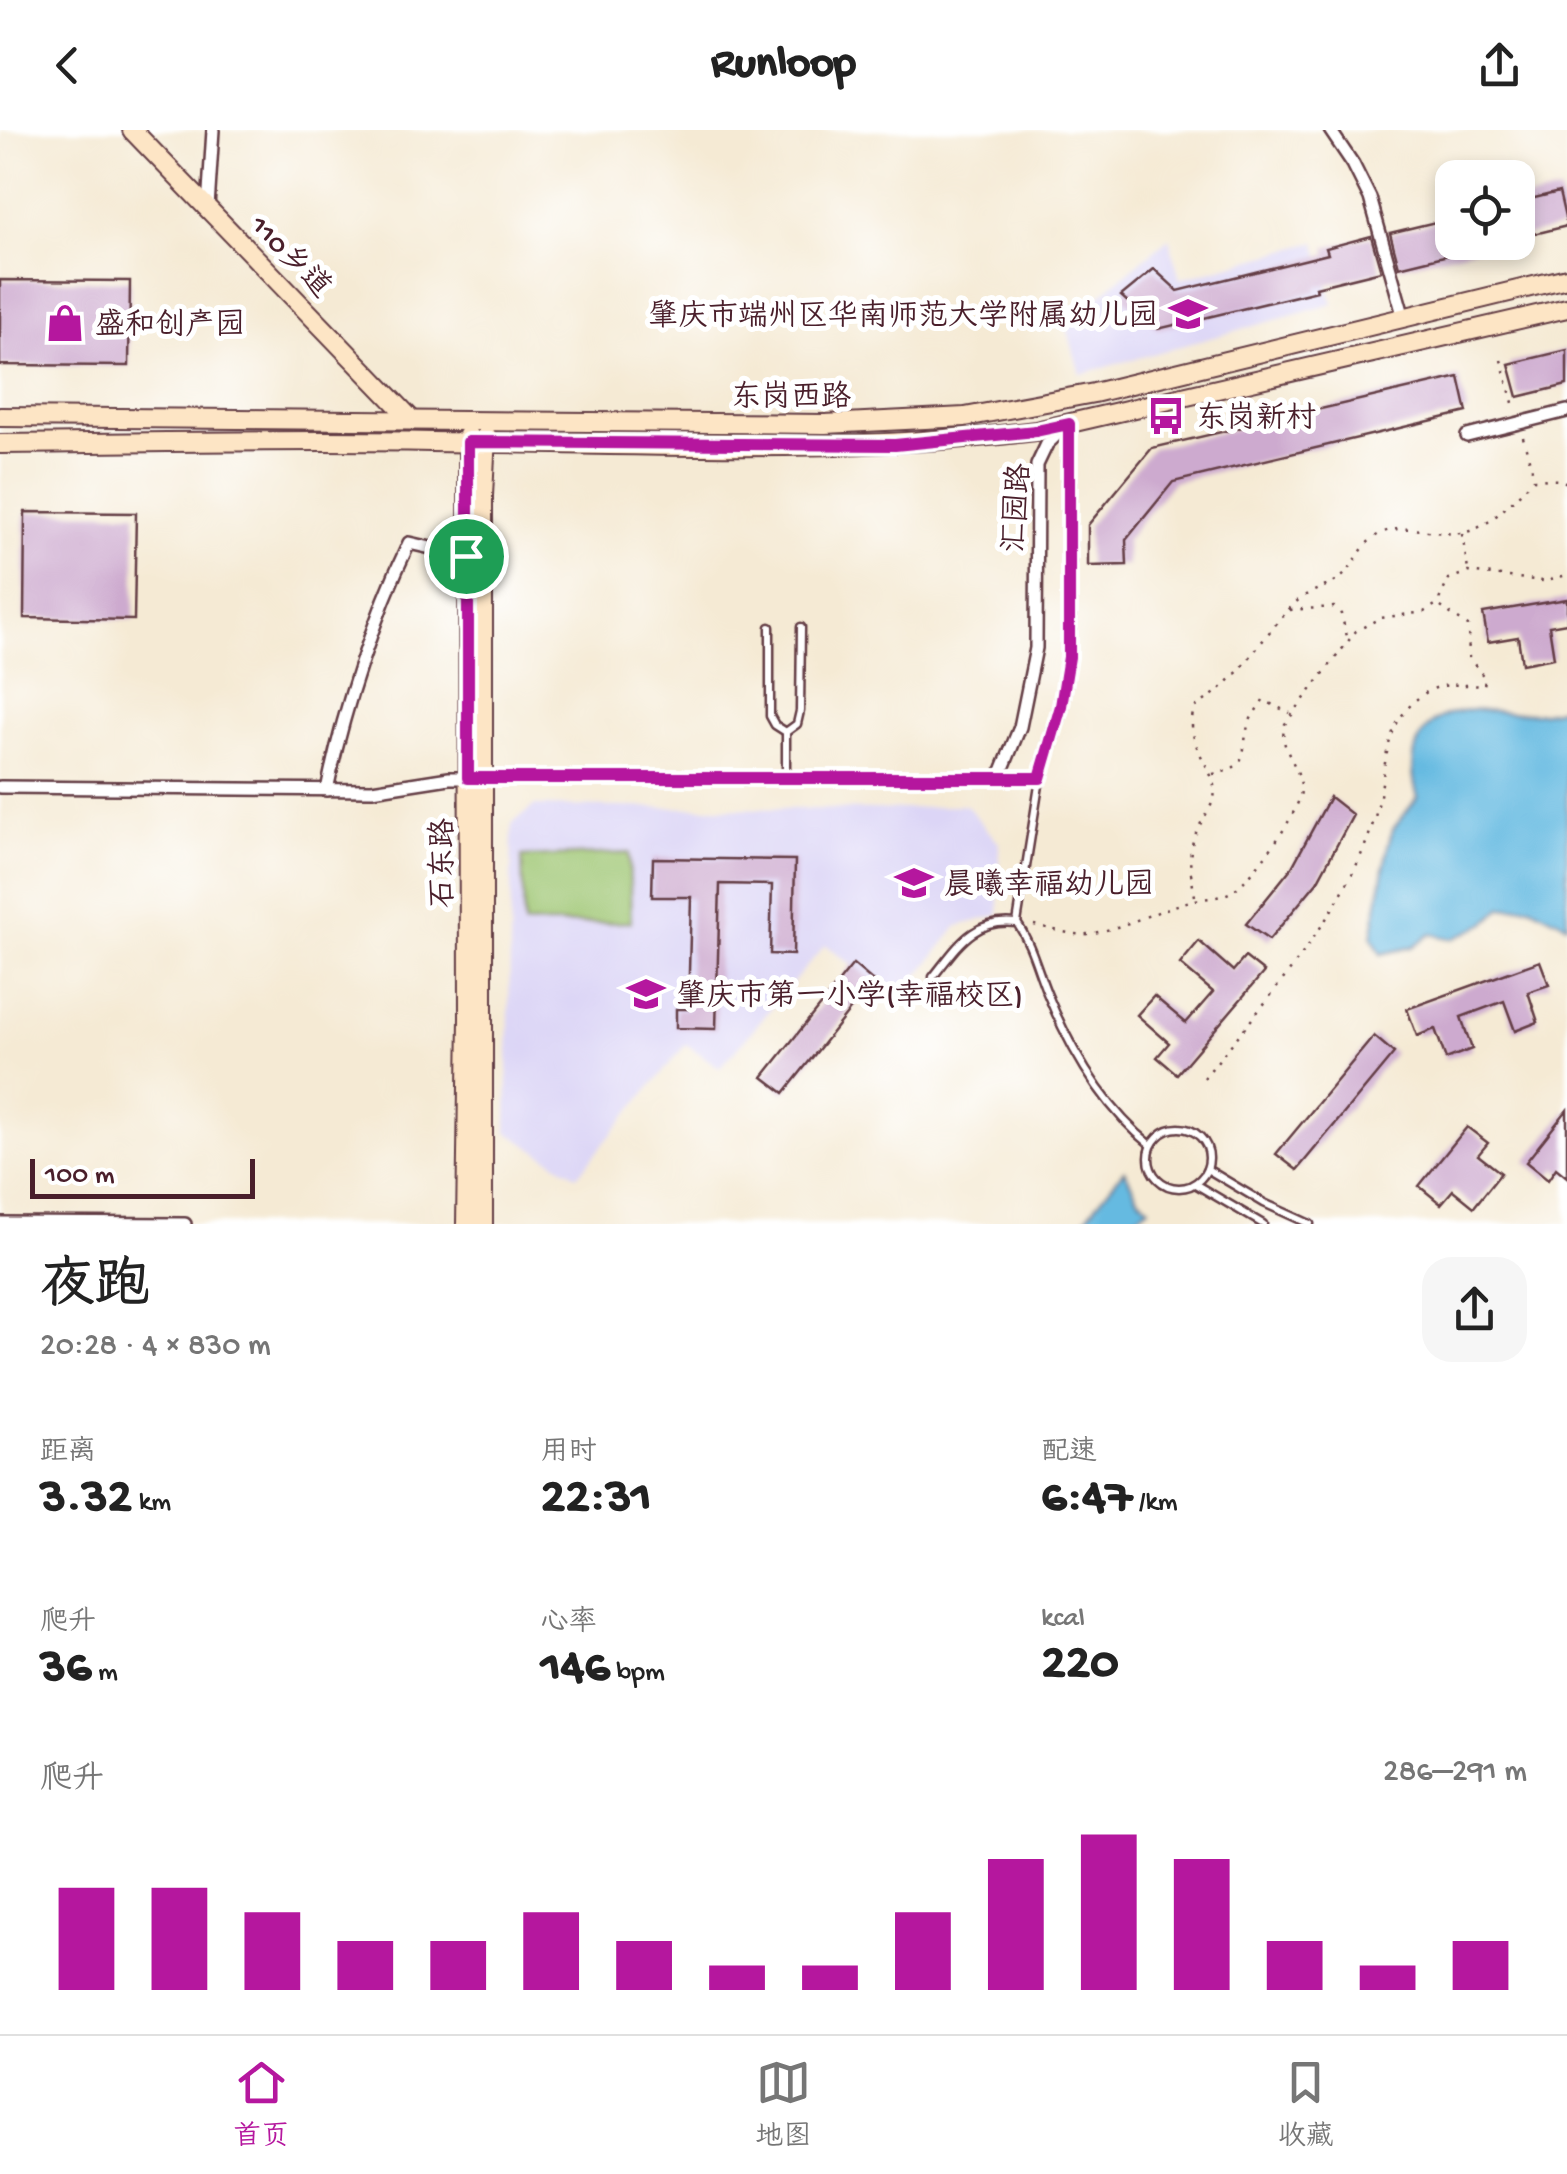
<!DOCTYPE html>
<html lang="zh">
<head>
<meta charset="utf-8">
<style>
	:root { --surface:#fff; --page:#f6f6f6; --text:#222; --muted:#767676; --line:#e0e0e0; --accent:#b5179e }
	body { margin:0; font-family:"Gochi Hand","LXGW WenKai TC",sans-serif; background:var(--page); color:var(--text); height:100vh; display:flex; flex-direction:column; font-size:38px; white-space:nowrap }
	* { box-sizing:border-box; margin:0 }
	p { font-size:32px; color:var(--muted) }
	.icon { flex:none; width:55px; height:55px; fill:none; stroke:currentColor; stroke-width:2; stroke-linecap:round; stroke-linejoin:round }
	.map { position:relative; height:1094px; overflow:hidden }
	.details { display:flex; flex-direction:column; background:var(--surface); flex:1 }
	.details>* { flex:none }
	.controls { position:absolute; left:1435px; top:30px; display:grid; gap:20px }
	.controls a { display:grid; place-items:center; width:100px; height:100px; border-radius:20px; background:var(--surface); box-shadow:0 5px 15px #0003; font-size:50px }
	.scale { position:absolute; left:30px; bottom:25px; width:225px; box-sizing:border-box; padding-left:10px; border:5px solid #4a1f2b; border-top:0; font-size:28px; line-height:35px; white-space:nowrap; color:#4a1f2b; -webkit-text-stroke:8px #fff; paint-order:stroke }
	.pin { position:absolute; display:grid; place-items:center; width:85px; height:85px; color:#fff; margin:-42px; border:5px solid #fff; border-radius:50%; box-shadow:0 2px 10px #0007 }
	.round { display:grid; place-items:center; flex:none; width:105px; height:105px; border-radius:30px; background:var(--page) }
	.head { display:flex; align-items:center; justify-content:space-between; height:170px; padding:0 40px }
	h1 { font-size:55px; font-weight:700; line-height:75px }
	.stats { display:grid; grid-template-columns:repeat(3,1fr); gap:15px; height:170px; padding:10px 40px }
	.stats div { display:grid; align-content:center }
	.stats b { font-size:50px; font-weight:700 }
	.stats small { font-size:28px; font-weight:400 }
	.stats p { font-size:28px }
	.chart { height:280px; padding:20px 40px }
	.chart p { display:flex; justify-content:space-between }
	.chart svg { width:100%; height:180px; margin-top:10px; stroke:var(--accent); stroke-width:6 }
	header { display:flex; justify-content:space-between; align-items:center; height:130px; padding:0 40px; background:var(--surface); font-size:45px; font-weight:700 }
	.dock { display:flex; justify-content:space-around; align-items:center; height:140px; border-top:2px solid var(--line); background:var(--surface); font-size:28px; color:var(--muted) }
	.dock a { display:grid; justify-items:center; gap:5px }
	.dock .active { color:var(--accent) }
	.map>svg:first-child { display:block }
</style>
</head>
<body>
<header><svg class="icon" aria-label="back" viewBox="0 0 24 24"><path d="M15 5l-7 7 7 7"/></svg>Runloop<svg class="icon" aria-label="share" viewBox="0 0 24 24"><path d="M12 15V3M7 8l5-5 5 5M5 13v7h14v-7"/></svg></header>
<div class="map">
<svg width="1567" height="1094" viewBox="0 0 1567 1094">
	<rect width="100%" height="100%" fill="#fff"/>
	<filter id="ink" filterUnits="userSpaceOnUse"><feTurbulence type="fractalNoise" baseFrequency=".01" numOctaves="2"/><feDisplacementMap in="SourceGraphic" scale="20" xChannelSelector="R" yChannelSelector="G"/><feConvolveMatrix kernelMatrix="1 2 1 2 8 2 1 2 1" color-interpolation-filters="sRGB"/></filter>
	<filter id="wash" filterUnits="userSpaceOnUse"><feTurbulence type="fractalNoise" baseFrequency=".0048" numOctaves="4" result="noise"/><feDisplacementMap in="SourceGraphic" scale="40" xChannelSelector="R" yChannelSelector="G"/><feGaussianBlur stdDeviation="2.25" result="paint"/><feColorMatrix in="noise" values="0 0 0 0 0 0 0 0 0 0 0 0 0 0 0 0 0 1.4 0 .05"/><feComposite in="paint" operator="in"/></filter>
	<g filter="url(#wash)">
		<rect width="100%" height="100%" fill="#f5ead4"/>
		<!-- built -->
		<g fill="#dcd5f6">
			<path d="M1169 108 1180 149 1316 112 1333 174 1080 244 1066 193Z"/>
			<path d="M966 675 999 713V785L958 796 899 870 825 815 720 938 686 914 577 1046 507 1002 512 694 534 676 887 680Z"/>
		</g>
		<!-- green -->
		<path fill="#9cc570" stroke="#73724e" stroke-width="2.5" d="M629 723 631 792 524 795 522 727Z"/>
		<!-- water -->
		<g fill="#65bae1" stroke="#586c86" stroke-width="2.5">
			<path d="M1567 576V795L1530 776 1501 778 1486 793 1453 809 1431 804 1412 817 1381 824 1372 807 1388 716 1393 699 1418 667C1404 622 1421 581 1474 580 1506 580 1537 589 1567 576Z"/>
			<path d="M1124 1040 1138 1067 1149 1077 1126 1094H1081Z"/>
		</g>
		<g id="blocks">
			<!-- building -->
			<g fill="#cdaacf">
				<path d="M1559 62 1567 96 1518 108V72Z"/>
				<path d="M1452 88V112H1480L1481 117 1399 137 1390 103Z"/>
				<path d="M1371 106 1381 141 1316 157 1317 161 1158 199 1121 166 1154 139 1178 161 1328 124 1326 118Z"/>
				<path d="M0 150 130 151 129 236 0 235Z"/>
				<path d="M1567 220V255L1518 267 1509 234Z"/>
				<path d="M1459 247 1467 282 1173 352 1126 410 1127 435 1088 436V395L1152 318Z"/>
				<path d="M25 382 136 383 134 490 24 488Z"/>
				<path d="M1567 469V493L1549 496 1554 528 1522 534 1518 507 1488 512 1483 483Z"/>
				<path d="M1330 667 1353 685 1317 752 1269 810 1246 794 1292 737Z"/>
				<path d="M653 728 795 730 793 825 770 824 772 755 720 754 716 899 676 898V879H688L691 767H652Z"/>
				<path d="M1199 811 1233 841 1245 827 1264 842 1177 944 1157 927 1169 913 1137 885 1154 866 1186 893 1213 862 1180 834Z"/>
				<path d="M1540 831 1549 855 1528 862 1538 892 1515 901 1504 871 1461 887 1472 919 1446 929 1435 899 1417 906 1407 879Z"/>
				<path d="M853 834 873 851 784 963 763 947Z"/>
				<path d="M1374 906 1394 923 1297 1040 1276 1024Z"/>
				<path d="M1567 980V1047L1556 1038 1548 1050 1526 1032Z"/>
				<path d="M1467 997 1488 1013 1478 1025 1501 1043 1474 1077 1453 1060 1441 1074 1419 1056Z"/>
			</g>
		</g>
	</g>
	<g filter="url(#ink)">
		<use href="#blocks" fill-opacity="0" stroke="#643d44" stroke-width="2.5"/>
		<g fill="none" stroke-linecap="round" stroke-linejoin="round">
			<!-- lane casing -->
			<g stroke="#643d44" stroke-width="11">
				<g id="lane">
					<path d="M770 497V586L775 595 786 602 797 594 800 581 801 497"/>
					<path d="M786 649V602"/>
					<path d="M1017 793 1040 649"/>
					<path d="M933 847C958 816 973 788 1017 793 1032 815 1037 839 1047 863 1070 919 1103 977 1151 1015"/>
					<circle cx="1179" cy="1028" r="30"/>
					<path d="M1207 1039 1264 1073 1310 1094"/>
					<path d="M1195 1054 1263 1094"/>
				</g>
			</g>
			<!-- street casing -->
			<g stroke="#643d44" stroke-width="16">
				<g id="street">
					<path d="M1330 0 1353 34 1370 68 1404 188"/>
					<path d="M208 77 213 0"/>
					<path d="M1467 306 1567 281"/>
					<path d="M999 648 1020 597 1036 518 1037 335 1047 314 1066 296"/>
					<path d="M0 657 372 660 449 648H1040L1061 576 1069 527V294"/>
					<path d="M327 660C343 581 374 486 409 413L466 426"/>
					<path d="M0 1093 185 1094"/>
				</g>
			</g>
			<!-- secondary casing -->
			<g stroke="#643d44" stroke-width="22">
				<g id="secondary">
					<path d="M132 0 411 289"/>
					<path d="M0 287 825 294 965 287 1094 263 1567 148"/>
					<path d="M0 314C144 313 288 309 431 312 633 314 835 325 1036 301L1567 178"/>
					<path d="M466 1094 469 888 468 305"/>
					<path d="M483 1094V366L486 305"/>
				</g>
			</g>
			<!-- path -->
			<g stroke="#643d44" stroke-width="2.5" stroke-dasharray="2.5 8" stroke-linecap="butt">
				<path d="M1501 230 1515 280"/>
				<path d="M1523 307 1534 347"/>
				<path d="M1462 404 1468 440"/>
				<path d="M1290 480 1334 477 1341 484 1348 510"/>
				<path d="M1213 644C1254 638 1239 616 1250 591 1253 584 1259 577 1263 570L1290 583"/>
				<path d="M1195 766C1190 741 1186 720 1199 697 1203 688 1211 678 1214 668 1220 640 1183 619 1194 578 1244 547 1255 514 1293 475 1308 459 1331 458 1345 444 1355 433 1361 417 1373 408 1403 386 1438 411 1470 401 1495 393 1515 367 1534 349L1561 350 1567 353"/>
				<path d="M1034 795C1050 798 1071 806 1087 804 1119 800 1158 780 1190 771 1206 767 1219 770 1234 760 1254 746 1294 690 1300 666 1307 639 1276 622 1285 594L1356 501 1380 488 1424 482 1437 474 1449 449 1468 442 1543 451 1567 445"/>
				<path d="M1204 948C1256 883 1314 818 1352 744 1362 725 1372 700 1377 679 1386 646 1382 606 1408 578 1432 551 1450 554 1484 556L1485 548 1469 528 1468 496 1438 475"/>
			</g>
			<!-- lane -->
			<use href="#lane" stroke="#fff" stroke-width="6"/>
			<!-- street -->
			<use href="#street" stroke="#fff" stroke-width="11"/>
			<!-- secondary -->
			<use href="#secondary" stroke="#fde5c5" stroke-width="18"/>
		</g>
	</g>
	<g fill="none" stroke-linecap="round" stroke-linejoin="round" filter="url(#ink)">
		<!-- route casing -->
		<g stroke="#fff" stroke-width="20">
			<path id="route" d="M1069 294V527L1061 576 1040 648H468V312L895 315 1036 301Z"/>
		</g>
		<!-- route -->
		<use href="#route" stroke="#b5179e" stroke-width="12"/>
	</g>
	<!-- icons -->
	<defs>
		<g id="school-bare" transform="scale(3)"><path d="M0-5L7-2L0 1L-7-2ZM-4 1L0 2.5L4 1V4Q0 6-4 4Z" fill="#b5179e" stroke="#fff" stroke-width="2.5" paint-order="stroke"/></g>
		<g id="shop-bare" transform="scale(3)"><path d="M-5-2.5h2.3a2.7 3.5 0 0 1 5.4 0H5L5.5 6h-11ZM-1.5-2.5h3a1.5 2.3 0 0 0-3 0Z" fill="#b5179e" stroke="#fff" stroke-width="2.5" paint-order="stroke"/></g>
		<g id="bus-bare" transform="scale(3)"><path d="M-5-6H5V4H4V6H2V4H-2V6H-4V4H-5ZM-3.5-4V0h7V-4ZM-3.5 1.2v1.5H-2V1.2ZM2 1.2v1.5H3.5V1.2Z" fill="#b5179e" stroke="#fff" stroke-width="2.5" paint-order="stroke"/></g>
	</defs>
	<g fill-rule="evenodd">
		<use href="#school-bare" x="1188" y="184"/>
		<use href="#shop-bare" x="65" y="193"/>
		<use href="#bus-bare" x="1166" y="286"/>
		<use href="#school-bare" x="914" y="753"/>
		<use href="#school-bare" x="646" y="864"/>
	</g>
	<g text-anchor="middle" stroke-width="10" stroke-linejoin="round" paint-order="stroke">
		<!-- street labels -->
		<g font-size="30" fill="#4a1f2b" stroke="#fff">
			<text transform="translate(292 125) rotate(46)" y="10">110乡道</text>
			<text x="791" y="275">东岗西路</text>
			<text transform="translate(1015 378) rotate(-86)" y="10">汇园路</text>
			<text transform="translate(441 733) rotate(-90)" y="10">石东路</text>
		</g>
		<!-- poi labels -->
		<g font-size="30" fill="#4a1f2b" stroke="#fff" text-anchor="start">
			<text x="1158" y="194" text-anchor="end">肇庆市端州区华南师范大学附属幼儿园</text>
			<text x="95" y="203">盛和创产园</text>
			<text x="1196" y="296">东岗新村</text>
			<text x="944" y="763">晨曦幸福幼儿园</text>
			<text x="676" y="874">肇庆市第一小学(幸福校区)</text>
		</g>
	</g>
</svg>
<div class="controls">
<a><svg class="icon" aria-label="locate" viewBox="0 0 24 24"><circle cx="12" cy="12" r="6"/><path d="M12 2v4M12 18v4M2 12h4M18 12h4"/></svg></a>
</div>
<div class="scale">100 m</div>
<div class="pin" style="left:466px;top:426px;background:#1e9e55"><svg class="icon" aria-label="arrive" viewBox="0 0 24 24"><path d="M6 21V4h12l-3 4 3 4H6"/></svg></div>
</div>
<section class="details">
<div class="head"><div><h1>夜跑</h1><p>20:28 · 4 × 830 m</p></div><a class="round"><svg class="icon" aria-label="share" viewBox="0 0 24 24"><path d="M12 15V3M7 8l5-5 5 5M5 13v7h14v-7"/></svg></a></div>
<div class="stats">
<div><p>距离</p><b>3.32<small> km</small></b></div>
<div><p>用时</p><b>22:31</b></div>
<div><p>配速</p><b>6:47<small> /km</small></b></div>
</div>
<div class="stats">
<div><p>爬升</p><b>36<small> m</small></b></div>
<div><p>心率</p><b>146<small> bpm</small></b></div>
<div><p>kcal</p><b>220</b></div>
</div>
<div class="chart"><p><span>爬升</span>286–291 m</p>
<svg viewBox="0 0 160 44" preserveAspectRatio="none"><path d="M5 44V19M15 44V19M25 44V25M35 44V32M45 44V32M55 44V25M65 44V32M75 44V38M85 44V38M95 44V25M105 44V12M115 44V6M125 44V12M135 44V32M145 44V38M155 44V32"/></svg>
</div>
</section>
<nav class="dock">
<a class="active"><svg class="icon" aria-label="home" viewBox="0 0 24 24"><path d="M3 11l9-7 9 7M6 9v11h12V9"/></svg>首页</a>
<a><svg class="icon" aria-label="map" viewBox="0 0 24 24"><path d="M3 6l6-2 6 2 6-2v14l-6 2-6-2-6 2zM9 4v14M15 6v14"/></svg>地图</a>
<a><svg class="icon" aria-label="saved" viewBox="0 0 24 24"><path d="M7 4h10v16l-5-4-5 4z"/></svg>收藏</a>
</nav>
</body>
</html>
